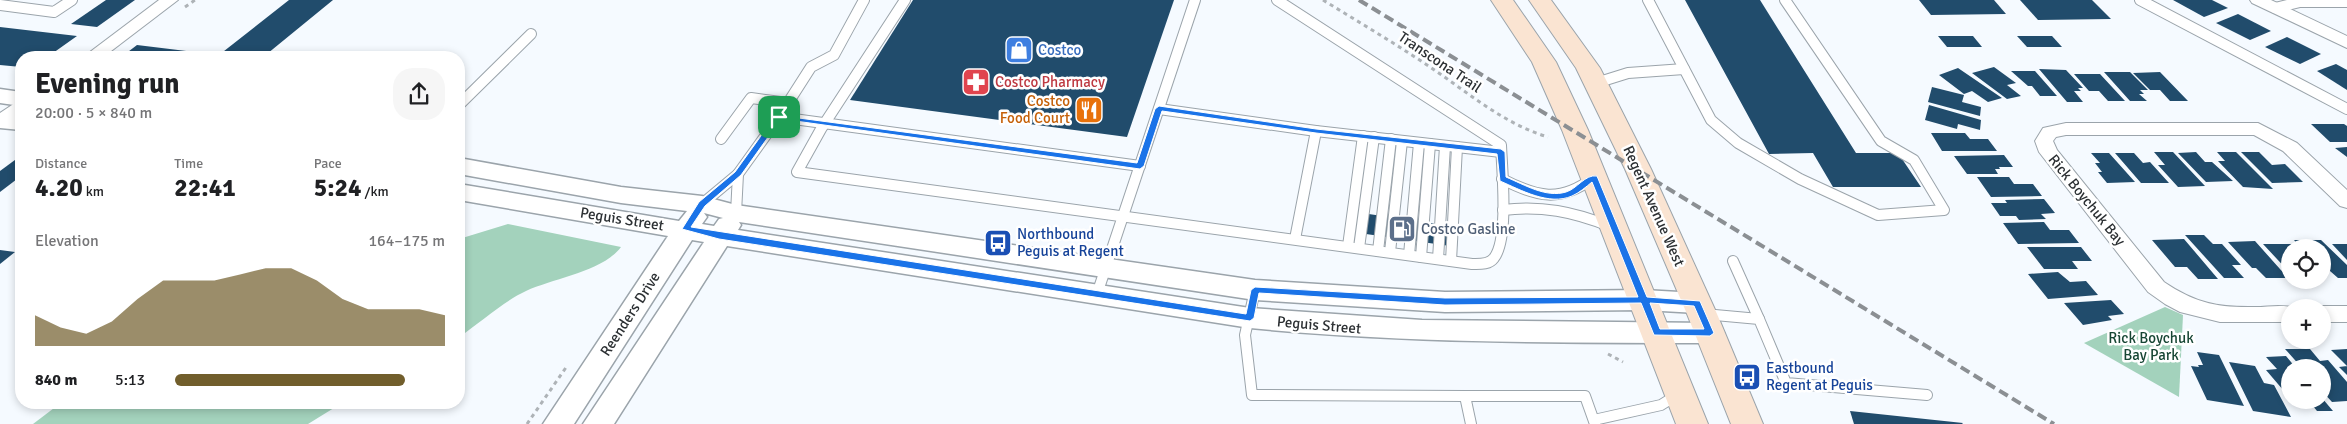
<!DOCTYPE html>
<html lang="en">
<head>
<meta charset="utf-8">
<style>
	:root { --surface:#fff; --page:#f6f6f6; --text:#202124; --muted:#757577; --accent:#715e2c }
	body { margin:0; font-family:Signika,sans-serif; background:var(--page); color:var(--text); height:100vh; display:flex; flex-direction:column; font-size:19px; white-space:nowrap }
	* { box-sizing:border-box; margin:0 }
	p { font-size:16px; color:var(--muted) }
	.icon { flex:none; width:28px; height:28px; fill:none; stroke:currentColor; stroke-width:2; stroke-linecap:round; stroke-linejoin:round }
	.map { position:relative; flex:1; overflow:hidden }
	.side { position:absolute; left:15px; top:51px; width:450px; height:358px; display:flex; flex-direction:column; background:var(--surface); border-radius:20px; box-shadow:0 2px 8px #0003 }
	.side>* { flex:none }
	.controls { position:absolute; left:2281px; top:239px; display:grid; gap:10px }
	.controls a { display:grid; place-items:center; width:50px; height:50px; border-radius:50%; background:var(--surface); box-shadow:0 2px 8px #0003; font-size:25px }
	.pin { position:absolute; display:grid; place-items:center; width:42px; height:42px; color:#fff; margin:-21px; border-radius:10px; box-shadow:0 2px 8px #0006 }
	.round { display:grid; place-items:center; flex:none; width:52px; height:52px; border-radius:20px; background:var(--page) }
	.summary { display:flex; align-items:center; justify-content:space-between; height:85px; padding:0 20px }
	h1 { font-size:28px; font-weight:800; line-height:38px }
	.figures { display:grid; grid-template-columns:repeat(3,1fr); gap:8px; height:85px; padding:5px 20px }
	.figures div { display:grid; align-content:center }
	.figures b { font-size:25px; font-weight:800 }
	.figures small { font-size:14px; font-weight:400 }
	.figures p { font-size:14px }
	.chart { height:140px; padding:10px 20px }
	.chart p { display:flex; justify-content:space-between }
	.chart svg { width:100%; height:90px; margin-top:5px; fill:var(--accent); opacity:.7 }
	ul { padding:0 20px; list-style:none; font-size:16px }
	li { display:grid; grid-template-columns:80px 60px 1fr; align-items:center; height:38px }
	li i { height:12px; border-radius:6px; background:var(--accent) }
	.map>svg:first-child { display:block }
</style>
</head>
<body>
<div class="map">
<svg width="2347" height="424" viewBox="0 0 2347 424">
	<rect width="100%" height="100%" fill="#f5faff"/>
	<!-- green -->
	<g fill="#a3d2bc">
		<path d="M508 224 621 247C602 272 554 278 526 291 504 301 480 323 459 337V239Z"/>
		<path d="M2165 307 2183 315 2179 397 2084 343Z"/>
		<path d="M62 402H342V403L308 424H33Z"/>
	</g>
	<!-- building -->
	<g fill="#214c6c">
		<path d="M106 0H135L97 27 71 24Z"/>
		<path d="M289 0H333L262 58H120L137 45 219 55Z"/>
		<path d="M913 0H1174L1127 137 850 100Z"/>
		<path d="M1685 0H1760L1856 153H1898L1921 187H1833L1813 153 1769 154Z"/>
		<path d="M1919 0H1994L2006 14 1931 15Z"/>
		<path d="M2020 0H2092L2111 19 2038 20Z"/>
		<path d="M2173 0H2212L2228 8 2204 17Z"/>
		<path d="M2238 14 2271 31 2250 40 2216 23Z"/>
		<path d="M0 27 77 36 46 58H21V67L0 65Z"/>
		<path d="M1938 36H1973L1982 47H1947Z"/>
		<path d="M2017 36H2052L2062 47H2027Z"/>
		<path d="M2287 37 2321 54 2300 64 2265 47Z"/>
		<path d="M2336 64 2347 70V90L2317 71Z"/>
		<path d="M1994 67 2016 83 2007 85 2021 96 2007 99 1972 73Z"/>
		<path d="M1958 68 2002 98 1988 102 1972 91 1964 94 1939 75Z"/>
		<path d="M2039 69 2066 70 2083 88H2078L2081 91H2074L2083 102H2067Z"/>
		<path d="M2011 71H2035L2057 96H2040L2032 86H2028Z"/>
		<path d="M2104 72H2130L2148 90H2140L2144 94H2139L2147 101H2130Z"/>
		<path d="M2160 72 2188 101H2170L2160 90H2150L2133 73Z"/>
		<path d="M2074 74H2100L2125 101H2108L2099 91H2089Z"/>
		<path d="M1932 87 1964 95 1962 102 1981 107 1980 116 1928 102Z"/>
		<path d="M1929 105 1981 120 1980 130 1958 124 1957 129 1925 120Z"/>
		<path d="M2311 124H2344L2347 126V142H2330Z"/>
		<path d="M1931 133H1965L1970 139H1988L1997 151H1942Z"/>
		<path d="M2347 147V157L2335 148Z"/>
		<path d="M2154 152H2173L2205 186 2178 187 2158 165H2165Z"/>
		<path d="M2196 152 2205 162H2212L2233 181 2206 182 2178 153Z"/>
		<path d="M2217 152H2236L2273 189 2243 187 2218 161H2225Z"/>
		<path d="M2241 152H2259L2272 165 2285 164 2303 182 2272 183Z"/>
		<path d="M2091 153H2109L2135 182 2107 183 2098 172H2102L2095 163H2100Z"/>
		<path d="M2115 153H2134L2143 163 2150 162 2169 183H2141Z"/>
		<path d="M2004 155 2013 167H1999L2000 169H1995L1998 174H1967L1954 156Z"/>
		<path d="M19 157H21V176L0 192V171Z"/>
		<path d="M1977 177H2009L2014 184H2033L2042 196 1991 197Z"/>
		<path d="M2044 199 2055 213 2041 214 2046 219 2019 220 2016 216H2000L1991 203H2007L2005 200Z"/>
		<path d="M1348 211 1458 227 1457 247 1345 231Z"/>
		<path d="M2044 222 2050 230H2069L2079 243 2018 244 2003 223Z"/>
		<path d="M2185 235H2204L2213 244H2222L2241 265H2232L2244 278H2224Z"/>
		<path d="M2184 239 2218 279H2198L2187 267H2175L2152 240Z"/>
		<path d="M2294 240H2321L2347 265V278H2338L2322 264V248H2301Z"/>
		<path d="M2255 241 2288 278H2266L2256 268H2252L2228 242Z"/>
		<path d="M2263 244H2292L2296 248H2290V273Z"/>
		<path d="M2332 244H2347V260Z"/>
		<path d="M2027 247H2081L2092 261H2072L2078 269H2044Z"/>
		<path d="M0 250 15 252 0 264Z"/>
		<path d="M2058 272 2070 282 2086 281 2098 295 2048 299 2028 274Z"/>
		<path d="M2111 300 2124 314 2108 316 2112 320 2083 325 2064 303Z"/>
		<path d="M2285 349H2310L2320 361 2328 360 2347 382V401L2332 402 2322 391V368H2302Z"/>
		<path d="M2347 349V375L2339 367 2347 366 2331 350Z"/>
		<path d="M2197 352 2219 355 2244 406 2207 400 2191 366 2199 367 2198 365H2203Z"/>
		<path d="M2286 356 2296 368H2290V398L2266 370 2277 369 2266 357Z"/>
		<path d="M2229 362 2255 366 2264 383 2274 385 2291 417 2253 411Z"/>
		<path d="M2322 398 2333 411H2317L2308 400Z"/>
		<path d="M1850 411 1963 423 1962 424H1854Z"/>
	</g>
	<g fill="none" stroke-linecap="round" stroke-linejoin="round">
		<!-- service casing -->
		<g stroke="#9ba4ab" stroke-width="12">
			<g id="service">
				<path d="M905 0 821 129 797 172 1472 264C1479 264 1489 265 1494 258 1509 239 1502 170 1501 145L1277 0"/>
				<path d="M1648 0 1711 120 1738 143 1800 179 1878 215 1944 210 1914 160 1881 141 1785 0"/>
				<path d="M2140 0 2347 109"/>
				<path d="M0 5 54 12 72 0"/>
				<path d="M2275 8 2300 2H2347"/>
				<path d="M1596 83 1628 73 1684 69"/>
				<path d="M459 105 531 34"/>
				<path d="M1159 109 1316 131 1501 152"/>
				<path d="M779 117 811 67 834 55 864 0"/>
				<path d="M721 139 751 98 788 103"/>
				<path d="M1502 179C1537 197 1560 203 1593 178"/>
				<path d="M702 204 738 174"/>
				<path d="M1503 210C1541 205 1574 212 1609 226"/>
				<path d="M736 213 738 174 779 117 1140 166"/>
				<path d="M1295 239 1316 131"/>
				<path d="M1348 246 1363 136"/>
				<path d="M1359 248 1374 137"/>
				<path d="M1378 251 1391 139"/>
				<path d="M1390 252 1402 141"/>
				<path d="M1409 255 1419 143"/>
				<path d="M1421 257 1430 144"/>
				<path d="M1438 259 1445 146"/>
				<path d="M1451 261 1457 147"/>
				<path d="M1733 261 1759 319"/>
				<path d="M1255 290 1245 335 1252 395 1465 396 1471 424"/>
				<path d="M1097 294 1195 0"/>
				<path d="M1704 314 1759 319 1786 383 1927 395"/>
				<path d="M1465 396H1585L1595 424"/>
				<path d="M1594 420 1661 405 1677 395"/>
			</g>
		</g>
		<!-- minor casing -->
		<g stroke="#9ba4ab" stroke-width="2">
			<g id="minor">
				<path d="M159 0H178L102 58H82Z"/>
				<path d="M2250 0H2271L2347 36V48L2252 3Z"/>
				<path d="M21 102V115L7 126 0 128V113L15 103Z"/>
				<path d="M2066 123H2258L2297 143 2347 190V208L2340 206 2283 151 2254 135H2066L2056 137 2053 141 2057 150 2164 282C2195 303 2218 308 2256 307 2268 307 2283 304 2295 308H2290V322H2220L2180 312 2165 304 2148 292 2039 152 2035 141 2043 128Z"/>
				<path d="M2322 306H2347V322H2322V308H2317Z"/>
			</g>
		</g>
		<!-- tertiary casing -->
		<g stroke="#9ba4ab" stroke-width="3">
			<g id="tertiary">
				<path d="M0 89 21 92V106L0 103Z"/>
				<path d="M0 114 21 116V130L0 128Z"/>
				<path d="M459 158 621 187 702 196 736 205 1255 280 1445 292 1644 290 1697 293 1707 296 1710 303 1707 310 1697 313 1644 310 1445 312 1255 300 739 222 741 225 738 230 1250 308 1422 320 1710 323 1720 326 1724 333 1720 340 1710 343C1556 343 1403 343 1250 328L727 246 614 424H583L704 242 692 240 574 424H543L668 236 459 200V184L679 221 687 211 621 203 459 174ZM704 213 723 218 719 219 714 226 702 224 707 217Z"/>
			</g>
		</g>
		<!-- secondary casing -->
		<g stroke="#9ba4ab" stroke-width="2">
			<g id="secondary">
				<path d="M1491 0H1513L1556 62 1588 130 1708 424H1676L1562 130 1532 62Z"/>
				<path d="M1529 0H1551L1600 68 1651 169 1717 314 1763 424H1731L1687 314 1625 169 1576 68Z"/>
			</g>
		</g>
		<!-- path -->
		<g stroke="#aeb3b7" stroke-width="3" stroke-dasharray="4 4" stroke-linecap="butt">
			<path d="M1323 0C1357 21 1391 41 1424 63 1464 89 1501 123 1548 137"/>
			<path d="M185 7 195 0"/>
			<path d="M1608 354 1623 362"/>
			<path d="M527 424 567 366"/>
		</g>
		<!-- service -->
		<use href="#service" stroke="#fff" stroke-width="10"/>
		<!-- minor -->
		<use href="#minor" fill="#fff" fill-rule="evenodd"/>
		<!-- tertiary -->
		<use href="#tertiary" fill="#fff" fill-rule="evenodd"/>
		<!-- secondary -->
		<use href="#secondary" fill="#fae4d2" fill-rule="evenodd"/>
		<!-- rail -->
		<path stroke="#8b8f93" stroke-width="4" stroke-dasharray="10 5" stroke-linecap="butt" d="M1359 0 2054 424"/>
	</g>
	<!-- route -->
	<path fill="#1a73e8" stroke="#fff" fill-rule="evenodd" d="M1159 106 1316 129 1501 149 1505 152 1506 177C1525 185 1546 198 1566 192 1577 189 1585 174 1597 176L1647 297 1700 301 1714 333 1710 336 1654 335 1641 303 1445 305 1259 293 1254 318 1250 321 719 239 682 229 699 202 735 172 776 115 1137 163 1155 109ZM1162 111 1316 133 1497 154 1500 181C1521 190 1549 206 1572 196 1579 193 1586 187 1592 182L1638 297 1445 298 1255 287 1251 290 1246 314 691 227 705 206 741 175 781 119 1140 169 1144 166ZM1650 303 1694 306 1704 329H1660Z"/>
	<!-- icons -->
	<defs>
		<g id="shop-square" transform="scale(1.4375)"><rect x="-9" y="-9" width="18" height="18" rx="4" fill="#3f7fe0" stroke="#fff"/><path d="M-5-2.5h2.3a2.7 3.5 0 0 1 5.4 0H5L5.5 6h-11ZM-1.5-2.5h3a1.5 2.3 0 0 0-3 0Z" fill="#fff"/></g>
		<g id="pharmacy-square" transform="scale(1.4375)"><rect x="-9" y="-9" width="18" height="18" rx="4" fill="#e0444e" stroke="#fff"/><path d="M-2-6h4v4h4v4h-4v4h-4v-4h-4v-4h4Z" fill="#fff"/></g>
		<g id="restaurant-square" transform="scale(1.4375)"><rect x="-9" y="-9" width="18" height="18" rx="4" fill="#e8710a" stroke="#fff"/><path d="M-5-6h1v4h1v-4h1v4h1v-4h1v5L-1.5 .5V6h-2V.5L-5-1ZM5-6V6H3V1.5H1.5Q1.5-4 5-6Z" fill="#fff"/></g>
		<g id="fuel-square" transform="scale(1.4375)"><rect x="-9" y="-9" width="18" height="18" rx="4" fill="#5c6f8a" stroke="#fff"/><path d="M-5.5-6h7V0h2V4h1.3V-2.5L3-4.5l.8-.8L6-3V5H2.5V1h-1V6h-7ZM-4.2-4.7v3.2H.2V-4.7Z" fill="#fff"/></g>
		<g id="bus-square" transform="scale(1.4375)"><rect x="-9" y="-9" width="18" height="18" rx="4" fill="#1a4fb4" stroke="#fff"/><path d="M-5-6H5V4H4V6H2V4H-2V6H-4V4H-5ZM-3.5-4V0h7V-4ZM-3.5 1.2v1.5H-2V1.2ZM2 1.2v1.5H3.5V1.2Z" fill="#fff"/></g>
	</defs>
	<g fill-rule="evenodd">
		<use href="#shop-square" x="1019" y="50"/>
		<use href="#pharmacy-square" x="976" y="82"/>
		<use href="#restaurant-square" x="1089" y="110"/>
		<use href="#fuel-square" x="1402" y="229"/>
		<use href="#bus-square" x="998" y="243"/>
		<use href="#bus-square" x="1747" y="377"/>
	</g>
	<g text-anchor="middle" stroke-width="5" stroke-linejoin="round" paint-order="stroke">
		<!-- shop labels -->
		<g font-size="15" fill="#366cbe" stroke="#fff" text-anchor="start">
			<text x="1038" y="55">Costco</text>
		</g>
		<!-- street labels -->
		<g font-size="15" fill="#2c3033" stroke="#fff">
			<text transform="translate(1440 62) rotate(34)" y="5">Transcona Trail</text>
			<text transform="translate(2087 200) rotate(51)" y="5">Rick Boychuk Bay</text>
			<text transform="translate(1654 206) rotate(66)" y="5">Regent Avenue West</text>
			<text transform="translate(622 219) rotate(9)" y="5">Peguis Street</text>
			<text transform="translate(630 314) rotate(-57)" y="5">Reenders Drive</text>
			<text transform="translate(1319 325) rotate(5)" y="5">Peguis Street</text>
		</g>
		<!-- health labels -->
		<g font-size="15" fill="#be3a42" stroke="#fff" text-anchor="start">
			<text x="995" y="87">Costco Pharmacy</text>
		</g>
		<!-- food labels -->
		<g font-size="15" fill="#c56008" stroke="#fff" text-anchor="end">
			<text x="1070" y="106">Costco<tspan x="1070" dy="17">Food Court</tspan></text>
		</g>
		<!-- service labels -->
		<g font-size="15" fill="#4e5e75" stroke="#fff" text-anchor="start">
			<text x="1421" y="234">Costco Gasline</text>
		</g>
		<!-- transit labels -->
		<g font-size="15" fill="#164399" stroke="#fff" text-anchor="start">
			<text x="1017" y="239">Northbound<tspan x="1017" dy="17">Peguis at Regent</tspan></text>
			<text x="1766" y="373">Eastbound<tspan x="1766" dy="17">Regent at Peguis</tspan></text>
		</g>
		<!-- park labels -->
		<g font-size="15" fill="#174634" stroke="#fff">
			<text x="2151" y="343">Rick Boychuk<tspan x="2151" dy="17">Bay Park</tspan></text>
		</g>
	</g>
</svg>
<div class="controls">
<a><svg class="icon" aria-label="locate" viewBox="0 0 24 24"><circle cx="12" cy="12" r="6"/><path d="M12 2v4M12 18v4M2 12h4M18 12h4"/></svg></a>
<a>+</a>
<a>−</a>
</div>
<div class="pin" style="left:779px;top:117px;background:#1e9e55"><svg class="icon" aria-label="arrive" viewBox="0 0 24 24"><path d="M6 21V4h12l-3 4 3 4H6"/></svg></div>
<section class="side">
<div class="summary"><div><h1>Evening run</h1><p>20:00 · 5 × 840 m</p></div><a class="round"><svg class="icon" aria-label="share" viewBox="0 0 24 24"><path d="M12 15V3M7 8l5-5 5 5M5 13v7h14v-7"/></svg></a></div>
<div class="figures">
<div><p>Distance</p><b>4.20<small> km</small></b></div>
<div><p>Time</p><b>22:41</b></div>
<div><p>Pace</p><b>5:24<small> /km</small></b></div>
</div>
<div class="chart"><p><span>Elevation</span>164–175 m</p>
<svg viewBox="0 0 160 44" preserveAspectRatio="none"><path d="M0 44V29L10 35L20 38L30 32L40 21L50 12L60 12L70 12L80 9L90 6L100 6L110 12L120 21L130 26L140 26L150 26L160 29V44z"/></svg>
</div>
<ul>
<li><b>840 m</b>5:13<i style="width:85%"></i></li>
</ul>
</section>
</div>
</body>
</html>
